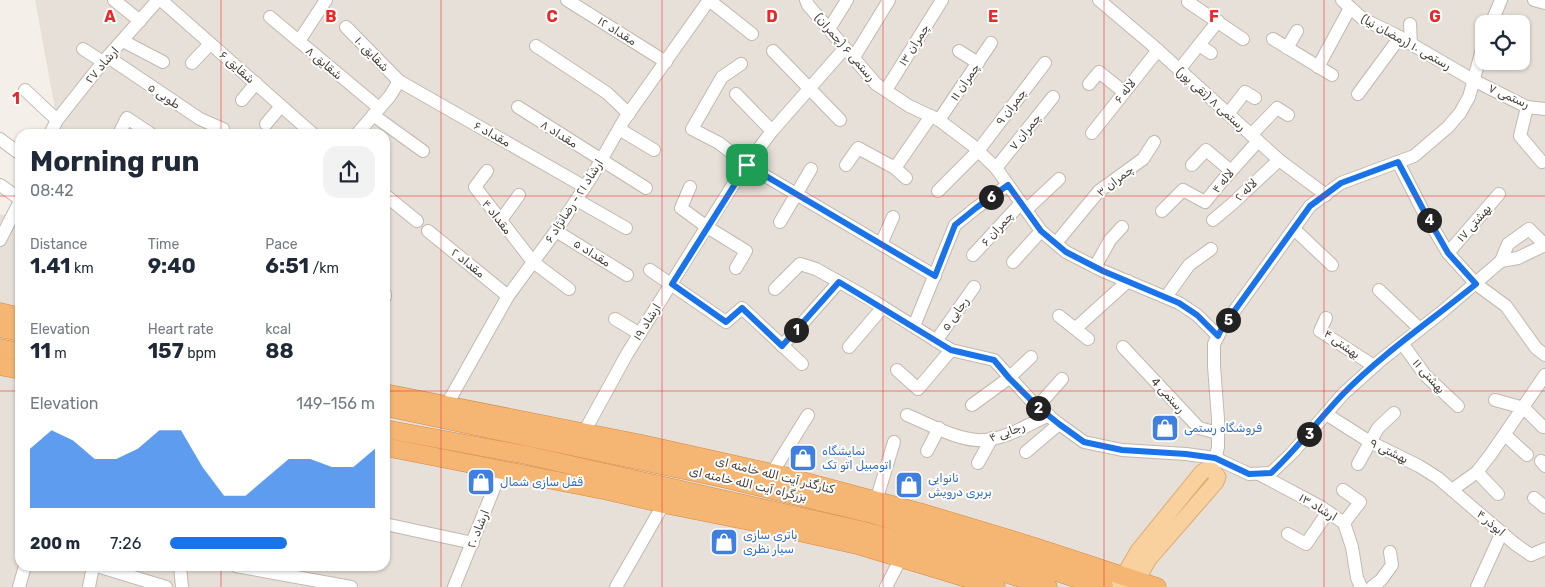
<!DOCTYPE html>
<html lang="en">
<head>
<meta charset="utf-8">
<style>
	:root { --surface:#fff; --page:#f2f2f3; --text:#1f2937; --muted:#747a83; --accent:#1a73e8 }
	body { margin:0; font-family:Rubik,Vazirmatn,sans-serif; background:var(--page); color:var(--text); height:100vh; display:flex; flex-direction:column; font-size:19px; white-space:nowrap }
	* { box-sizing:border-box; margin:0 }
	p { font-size:16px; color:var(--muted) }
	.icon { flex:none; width:28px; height:28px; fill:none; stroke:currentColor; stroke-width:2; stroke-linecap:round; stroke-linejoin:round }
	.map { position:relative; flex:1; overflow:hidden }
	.details { position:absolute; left:15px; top:129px; width:375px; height:442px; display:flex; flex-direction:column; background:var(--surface); border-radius:15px; box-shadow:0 1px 4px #0004 }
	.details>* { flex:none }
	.tools { position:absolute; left:1475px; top:15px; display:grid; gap:10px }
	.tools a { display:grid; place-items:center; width:55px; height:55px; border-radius:10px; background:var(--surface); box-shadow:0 1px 4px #0004; font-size:25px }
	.pin { position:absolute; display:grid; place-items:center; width:42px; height:42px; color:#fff; margin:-21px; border-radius:10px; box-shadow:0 2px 8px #0006 }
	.km { position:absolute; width:25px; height:25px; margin:-12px; border-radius:50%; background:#222; color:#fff; font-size:14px; line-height:25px; text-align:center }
	.round { display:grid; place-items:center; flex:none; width:52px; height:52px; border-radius:15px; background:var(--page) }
	.overview { display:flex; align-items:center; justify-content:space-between; height:85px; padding:0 15px }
	h1 { font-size:28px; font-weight:700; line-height:38px }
	.figures { display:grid; grid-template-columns:repeat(3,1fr); gap:8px; height:85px; padding:5px 15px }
	.figures div { display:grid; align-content:center }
	.figures b { font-size:21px; font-weight:700 }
	.figures small { font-size:14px; font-weight:400 }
	.figures p { font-size:14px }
	.chart { height:140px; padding:10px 15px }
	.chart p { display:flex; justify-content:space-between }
	.chart svg { width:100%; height:90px; margin-top:5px; fill:var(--accent); opacity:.7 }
	ul { padding:0 15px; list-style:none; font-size:16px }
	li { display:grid; grid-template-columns:80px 60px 1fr; align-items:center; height:38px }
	li i { height:12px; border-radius:6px; background:var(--accent) }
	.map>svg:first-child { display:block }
</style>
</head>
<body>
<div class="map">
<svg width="1545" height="587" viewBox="0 0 1545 587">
	<rect width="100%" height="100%" fill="#f4efe9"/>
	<!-- residential -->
	<path fill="#e7e0d8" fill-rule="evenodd" d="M35 0H1545V587H0V215L20 213V566H385V134H57V120ZM1484 24H1521V61H1484Z"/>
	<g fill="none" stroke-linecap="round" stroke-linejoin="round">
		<!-- minor casing -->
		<g stroke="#c2b8af" stroke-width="14">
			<g id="minor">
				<path d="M114 0 140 21"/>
				<path d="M161 0 313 134"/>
				<path d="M567 0 666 62"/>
				<path d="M709 0 752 34"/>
				<path d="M806 0 808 5 876 84 909 106 939 120 972 145 996 168 1041 231 1066 252 1103 271 1179 303 1197 315 1218 336"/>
				<path d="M1099 0 1151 44 1279 160 1326 195"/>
				<path d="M1342 0 1363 19 1394 34 1473 80 1527 107 1545 109"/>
				<path d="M1534 0 1545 3"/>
				<path d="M1188 2 1243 39"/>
				<path d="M270 17 379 108"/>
				<path d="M1410 24 1411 43"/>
				<path d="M1491 24 1501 0"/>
				<path d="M346 27 399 81 585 187"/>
				<path d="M829 29 847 0"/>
				<path d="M1273 39 1332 75"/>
				<path d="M123 41 163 62"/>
				<path d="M299 41 326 0"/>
				<path d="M1199 45 1211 53"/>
				<path d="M536 46 607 93 629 114"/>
				<path d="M1287 48 1297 31"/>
				<path d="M83 49 103 62"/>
				<path d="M773 51 840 120"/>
				<path d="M959 51 978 63"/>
				<path d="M108 57 200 119 223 129"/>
				<path d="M854 57 889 0"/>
				<path d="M192 63 210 44"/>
				<path d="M741 64 722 77 692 129 719 143 747 165 935 276"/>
				<path d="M1318 67 1350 8"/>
				<path d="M1179 70 1218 21"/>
				<path d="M1089 84 1099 72 1124 92"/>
				<path d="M25 90 57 120"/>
				<path d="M886 90 942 0"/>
				<path d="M736 94 772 131"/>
				<path d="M1358 94 1400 37"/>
				<path d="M242 100 256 83"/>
				<path d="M518 107 646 188"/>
				<path d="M1527 107 1520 136 1542 162"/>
				<path d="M1228 114 1245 92 1255 98"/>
				<path d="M373 115 423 151"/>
				<path d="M939 120 991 43"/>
				<path d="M266 124 281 106"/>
				<path d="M619 129 654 150"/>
				<path d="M1092 133 1158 50"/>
				<path d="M50 134 57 120 103 62 158 0"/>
				<path d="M119 134 127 118 151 134"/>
				<path d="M357 134 390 96 399 81"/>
				<path d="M1251 135 1277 108 1288 115"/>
				<path d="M0 139 20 154"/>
				<path d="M1398 162 1423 211 1448 253 1476 284 1506 306 1536 348 1545 355"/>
				<path d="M846 165 858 148 895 168 906 178"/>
				<path d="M1192 165 1206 150 1231 171"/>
				<path d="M895 168 931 116"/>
				<path d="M996 168 1053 97"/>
				<path d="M487 171 475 187 533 262 569 289"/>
				<path d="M0 185 20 199"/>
				<path d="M690 187 681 208 707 227 746 251 736 268"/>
				<path d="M938 191 978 151 1045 63"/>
				<path d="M385 195 417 221"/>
				<path d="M577 200 626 228"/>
				<path d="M1026 210 1059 179"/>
				<path d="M1162 211 1183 190 1205 202 1223 180 1258 141"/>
				<path d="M501 220 519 195"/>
				<path d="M1213 220 1232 204 1279 160"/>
				<path d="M780 222 811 169"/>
				<path d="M1294 229 1332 265"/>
				<path d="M428 231 508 296"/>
				<path d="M556 231 627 275"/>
				<path d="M0 240 20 201"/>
				<path d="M1056 243 1099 191 1143 159 1154 142"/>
				<path d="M881 244 893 217"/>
				<path d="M1448 253 1499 194"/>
				<path d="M973 255 1021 203"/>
				<path d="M1501 261 1508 244 1529 229 1545 245"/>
				<path d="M1013 262 1041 231"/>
				<path d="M1095 267 1110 240 1122 227"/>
				<path d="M650 270 726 322 742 308 802 364"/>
				<path d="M775 289 800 264 816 269 875 302 951 350 994 360 1037 407 1059 424 1084 442 1122 450 1186 454 1215 458 1249 474 1271 473 1293 452 1343 394 1381 360 1443 311 1501 261 1518 258 1545 245"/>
				<path d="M1379 290 1420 329"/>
				<path d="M385 294V297"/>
				<path d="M1166 297 1189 265 1211 249"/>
				<path d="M1059 316 1088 339"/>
				<path d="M1326 318 1320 331 1374 366"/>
				<path d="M615 319 640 334"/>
				<path d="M914 326 955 225 976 208 1008 185"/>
				<path d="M1076 328 1128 281"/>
				<path d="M936 341 974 287"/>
				<path d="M1402 343 1425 375 1458 406"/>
				<path d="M782 346 839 282"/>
				<path d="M849 347 883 307"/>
				<path d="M1123 347 1199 428 1218 433"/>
				<path d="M897 370 918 389 951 350"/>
				<path d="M1495 400 1524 408 1543 427"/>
				<path d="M972 405 1009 378 1031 357"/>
				<path d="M446 406 508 296 556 231 592 176 624 120 709 0"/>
				<path d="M1037 407 1062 379"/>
				<path d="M1326 414 1370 442 1419 466 1438 478 1515 544 1531 555 1545 549"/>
				<path d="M907 415C929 424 960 442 984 440 1006 439 1029 424 1049 415"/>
				<path d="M583 434 627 354 741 172 772 131 845 48"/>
				<path d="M1505 435 1527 455"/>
				<path d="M927 451 939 428"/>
				<path d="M1026 452 1059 424"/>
				<path d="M1541 461 1545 466"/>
				<path d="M978 463 992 438"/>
				<path d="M1358 464 1378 428 1394 413"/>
				<path d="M1214 465 1218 447V419L1214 366V344L1222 328 1310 206 1341 183 1414 156 1448 127 1460 113 1469 97 1484 42"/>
				<path d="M1477 472 1498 494"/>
				<path d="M772 473 808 415"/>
				<path d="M1259 474 1321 507 1344 523 1352 547 1357 578 1361 587"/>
				<path d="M1343 490 1360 502 1344 523"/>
				<path d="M1452 490 1477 472 1491 454 1545 375"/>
				<path d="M1534 498 1545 507"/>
				<path d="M876 501 894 442"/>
				<path d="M385 524 473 543"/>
				<path d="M1288 534 1306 544 1328 512"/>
				<path d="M97 566 166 587"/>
				<path d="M180 566 182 587"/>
				<path d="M236 566 351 587"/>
				<path d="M19 587 25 566"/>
				<path d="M89 587 93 566"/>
				<path d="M454 587 501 471"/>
				<path d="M616 587 667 498"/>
				<path d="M886 587 901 558"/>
				<path d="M1372 587 1381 580 1392 565 1390 552"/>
				<path d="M1477 587 1502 532"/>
			</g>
		</g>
		<!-- major casing -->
		<g stroke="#ddab6e" stroke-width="17">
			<path id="major" d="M1117 587 1138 551 1202 472 1206 470H1212L1218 477 1216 482 1149 559 1133 587"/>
		</g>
		<!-- highway casing -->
		<g stroke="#d48843" stroke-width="19">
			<g id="highway">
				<path d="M0 312 20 317"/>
				<path d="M0 328 20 332"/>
				<path d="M0 348 20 352"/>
				<path d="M0 366 20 370"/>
				<path d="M385 393 642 444 772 473 926 514 1032 546 1157 587"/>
				<path d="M385 407 722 478 872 514 1104 587"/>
				<path d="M385 429 526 455 860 530 940 552 1048 587"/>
				<path d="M385 447 608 491 664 504 754 522 857 545 996 587"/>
			</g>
		</g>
		<!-- minor -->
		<use href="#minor" stroke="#fff" stroke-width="12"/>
		<!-- major -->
		<use href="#major" stroke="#f8d19e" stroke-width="15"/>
		<!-- highway -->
		<use href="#highway" stroke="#f5b673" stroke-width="18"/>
	</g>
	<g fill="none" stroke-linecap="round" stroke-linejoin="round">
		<!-- route casing -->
		<g stroke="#fff" stroke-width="10">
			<path id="route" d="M1398 162 1424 211 1448 253 1476 284C1432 320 1383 353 1343 394 1318 420 1298 448 1271 473L1249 474 1215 458 1186 454 1122 450 1084 442 1059 424 1038 407 1009 378 994 360 951 350 839 282 782 346 742 308 726 322 672 284 747 165 935 276 955 225 976 208 1008 185 1041 231 1066 252 1103 271 1179 303 1197 315 1218 336 1222 328 1310 206 1341 183Z"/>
		</g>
		<!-- route -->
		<use href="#route" stroke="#1a73e8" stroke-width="6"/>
	</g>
	<!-- grid -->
	<path fill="none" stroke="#ed2727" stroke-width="1" stroke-opacity="0.55" d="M221 0V134M441 0V587M662 0V587M883 0V587M1104 0V587M1324 0V587M0 196H20M385 196H1545M0 391H20M385 391H1545M221 566V587"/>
	<!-- icons -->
	<defs>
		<g id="shop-square" transform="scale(1.4375)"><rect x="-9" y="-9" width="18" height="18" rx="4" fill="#3f7fe0" stroke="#fff"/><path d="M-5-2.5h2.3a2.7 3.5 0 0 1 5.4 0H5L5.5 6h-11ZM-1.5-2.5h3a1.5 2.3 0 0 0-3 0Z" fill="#fff"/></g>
	</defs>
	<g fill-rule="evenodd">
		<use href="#shop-square" x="1165" y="428"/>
		<use href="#shop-square" x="803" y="458"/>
		<use href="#shop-square" x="481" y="482"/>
		<use href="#shop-square" x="909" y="485"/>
		<use href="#shop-square" x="724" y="542"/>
	</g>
	<g text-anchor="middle" stroke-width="4" stroke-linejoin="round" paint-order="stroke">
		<!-- street labels -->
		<g font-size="12" fill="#473f38" stroke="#fff">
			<text transform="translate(617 31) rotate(32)" y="4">مقداد ۱۲</text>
			<text transform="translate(1406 42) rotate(29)" y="4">رستمی ۱۰ (رمضان نیا)</text>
			<text transform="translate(914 45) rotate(-58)" y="4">چمران ۱۳</text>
			<text transform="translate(845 47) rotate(49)" y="4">رستمی ۶ (چمران)</text>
			<text transform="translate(372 54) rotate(46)" y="4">شقایق ۱۰</text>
			<text transform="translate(324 63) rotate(40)" y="4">شقایق ۸</text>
			<text transform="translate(102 65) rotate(-49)" y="4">ارشاد ۲۷</text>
			<text transform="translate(237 67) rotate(41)" y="4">شقایق ۶</text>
			<text transform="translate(965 82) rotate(-56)" y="4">چمران ۱۱</text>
			<text transform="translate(1125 91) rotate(-51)" y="4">لاله ۶</text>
			<text transform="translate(164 96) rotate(34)" y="4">طوبی ۵</text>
			<text transform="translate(1509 96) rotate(24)" y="4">رستمی ۷</text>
			<text transform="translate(1211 99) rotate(42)" y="4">رستمی ۸ (تقی پور)</text>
			<text transform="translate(1011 107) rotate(-53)" y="4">چمران ۹</text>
			<text transform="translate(1025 132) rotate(-51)" y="4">چمران ۷</text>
			<text transform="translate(492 134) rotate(29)" y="4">مقداد ۶</text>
			<text transform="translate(559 134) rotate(32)" y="4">مقداد ۸</text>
			<text transform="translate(1115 181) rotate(-38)" y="4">چمران ۳</text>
			<text transform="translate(1223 181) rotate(-50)" y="4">لاله ۴</text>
			<text transform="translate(1246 190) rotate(-44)" y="4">لاله ۲</text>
			<text transform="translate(574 201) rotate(-57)" y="4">ارشاد ۲۱ - رضانژاد ۶</text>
			<text transform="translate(497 217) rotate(52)" y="4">مقداد ۴</text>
			<text transform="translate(1474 223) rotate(-49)" y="4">بهشتی ۱۷</text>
			<text transform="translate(997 229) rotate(-48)" y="4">چمران ۶</text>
			<text transform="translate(592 253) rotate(32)" y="4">مقداد ۵</text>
			<text transform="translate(468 263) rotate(39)" y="4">مقداد ۲</text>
			<text transform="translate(955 314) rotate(-55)" y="4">رجایی ۵</text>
			<text transform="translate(647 322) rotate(-58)" y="4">ارشاد ۱۹</text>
			<text transform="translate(1342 344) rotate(35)" y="4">بهشتی ۴</text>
			<text transform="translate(1429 376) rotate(48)" y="4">بهشتی ۱۱</text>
			<text transform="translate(1168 395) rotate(47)" y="4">رستمی 4</text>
			<text transform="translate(1007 432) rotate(-20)" y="4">رجایی ۴</text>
			<text transform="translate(1389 451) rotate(26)" y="4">بهشتی ۹</text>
			<text transform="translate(775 475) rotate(14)" y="4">کنارگذر آیت الله خامنه ای</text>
			<text transform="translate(748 484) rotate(13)" y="4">بزرگراه آیت الله خامنه ای</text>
			<text transform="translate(1318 507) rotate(31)" y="4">ارشاد ۱۳</text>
			<text transform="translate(1491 523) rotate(41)" y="4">ابوذر ۴</text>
			<text transform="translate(478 529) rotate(-68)" y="4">ارشاد ۲۰</text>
		</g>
		<!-- shop labels -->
		<g font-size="12" fill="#366cbe" stroke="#fff" text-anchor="start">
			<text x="1184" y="432">فروشگاه رستمی</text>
			<text x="822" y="455">نمایشگاه<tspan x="822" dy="14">اتومبیل اتو تک</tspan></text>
			<text x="928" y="482">نانوایی<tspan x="928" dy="14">بربری درویش</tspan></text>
			<text x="500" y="486">قفل سازی شمال</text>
			<text x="743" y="539">باتری سازی<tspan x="743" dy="14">سیار نظری</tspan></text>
		</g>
	</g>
	<g font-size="16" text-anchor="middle" font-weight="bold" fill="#ed2727" stroke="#fff" stroke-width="4" stroke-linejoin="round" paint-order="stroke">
		<text x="110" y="22">A</text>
		<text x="331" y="22">B</text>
		<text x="552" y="22">C</text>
		<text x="772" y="22">D</text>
		<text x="993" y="22">E</text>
		<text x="1214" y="22">F</text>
		<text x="1435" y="22">G</text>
		<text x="16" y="104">1</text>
	</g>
</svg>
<div class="tools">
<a><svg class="icon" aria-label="locate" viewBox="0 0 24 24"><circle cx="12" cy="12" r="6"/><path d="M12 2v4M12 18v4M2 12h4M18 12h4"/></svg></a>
</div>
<div class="pin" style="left:747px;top:165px;background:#1e9e55"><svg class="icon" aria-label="arrive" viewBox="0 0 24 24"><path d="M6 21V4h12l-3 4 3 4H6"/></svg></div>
<b class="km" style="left:796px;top:330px">1</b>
<b class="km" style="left:1038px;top:408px">2</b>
<b class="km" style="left:1309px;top:434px">3</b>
<b class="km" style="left:1429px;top:220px">4</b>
<b class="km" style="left:1228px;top:320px">5</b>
<b class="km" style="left:991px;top:197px">6</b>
<section class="details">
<div class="overview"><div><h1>Morning run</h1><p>08:42</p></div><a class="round"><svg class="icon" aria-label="share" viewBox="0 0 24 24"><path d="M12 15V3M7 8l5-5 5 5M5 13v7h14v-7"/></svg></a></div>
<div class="figures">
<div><p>Distance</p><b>1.41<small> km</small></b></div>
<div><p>Time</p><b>9:40</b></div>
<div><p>Pace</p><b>6:51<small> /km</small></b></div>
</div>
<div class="figures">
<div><p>Elevation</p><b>11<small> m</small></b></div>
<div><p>Heart rate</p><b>157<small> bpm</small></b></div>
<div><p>kcal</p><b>88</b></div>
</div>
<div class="chart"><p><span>Elevation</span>149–156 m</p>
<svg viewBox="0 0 160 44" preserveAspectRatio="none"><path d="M0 44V15L10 6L20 11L30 20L40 20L50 15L60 6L70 6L80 24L90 38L100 38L110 29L120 20L130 20L140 24L150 24L160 15V44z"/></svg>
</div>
<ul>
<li><b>200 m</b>7:26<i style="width:57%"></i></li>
</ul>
</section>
</div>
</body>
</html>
